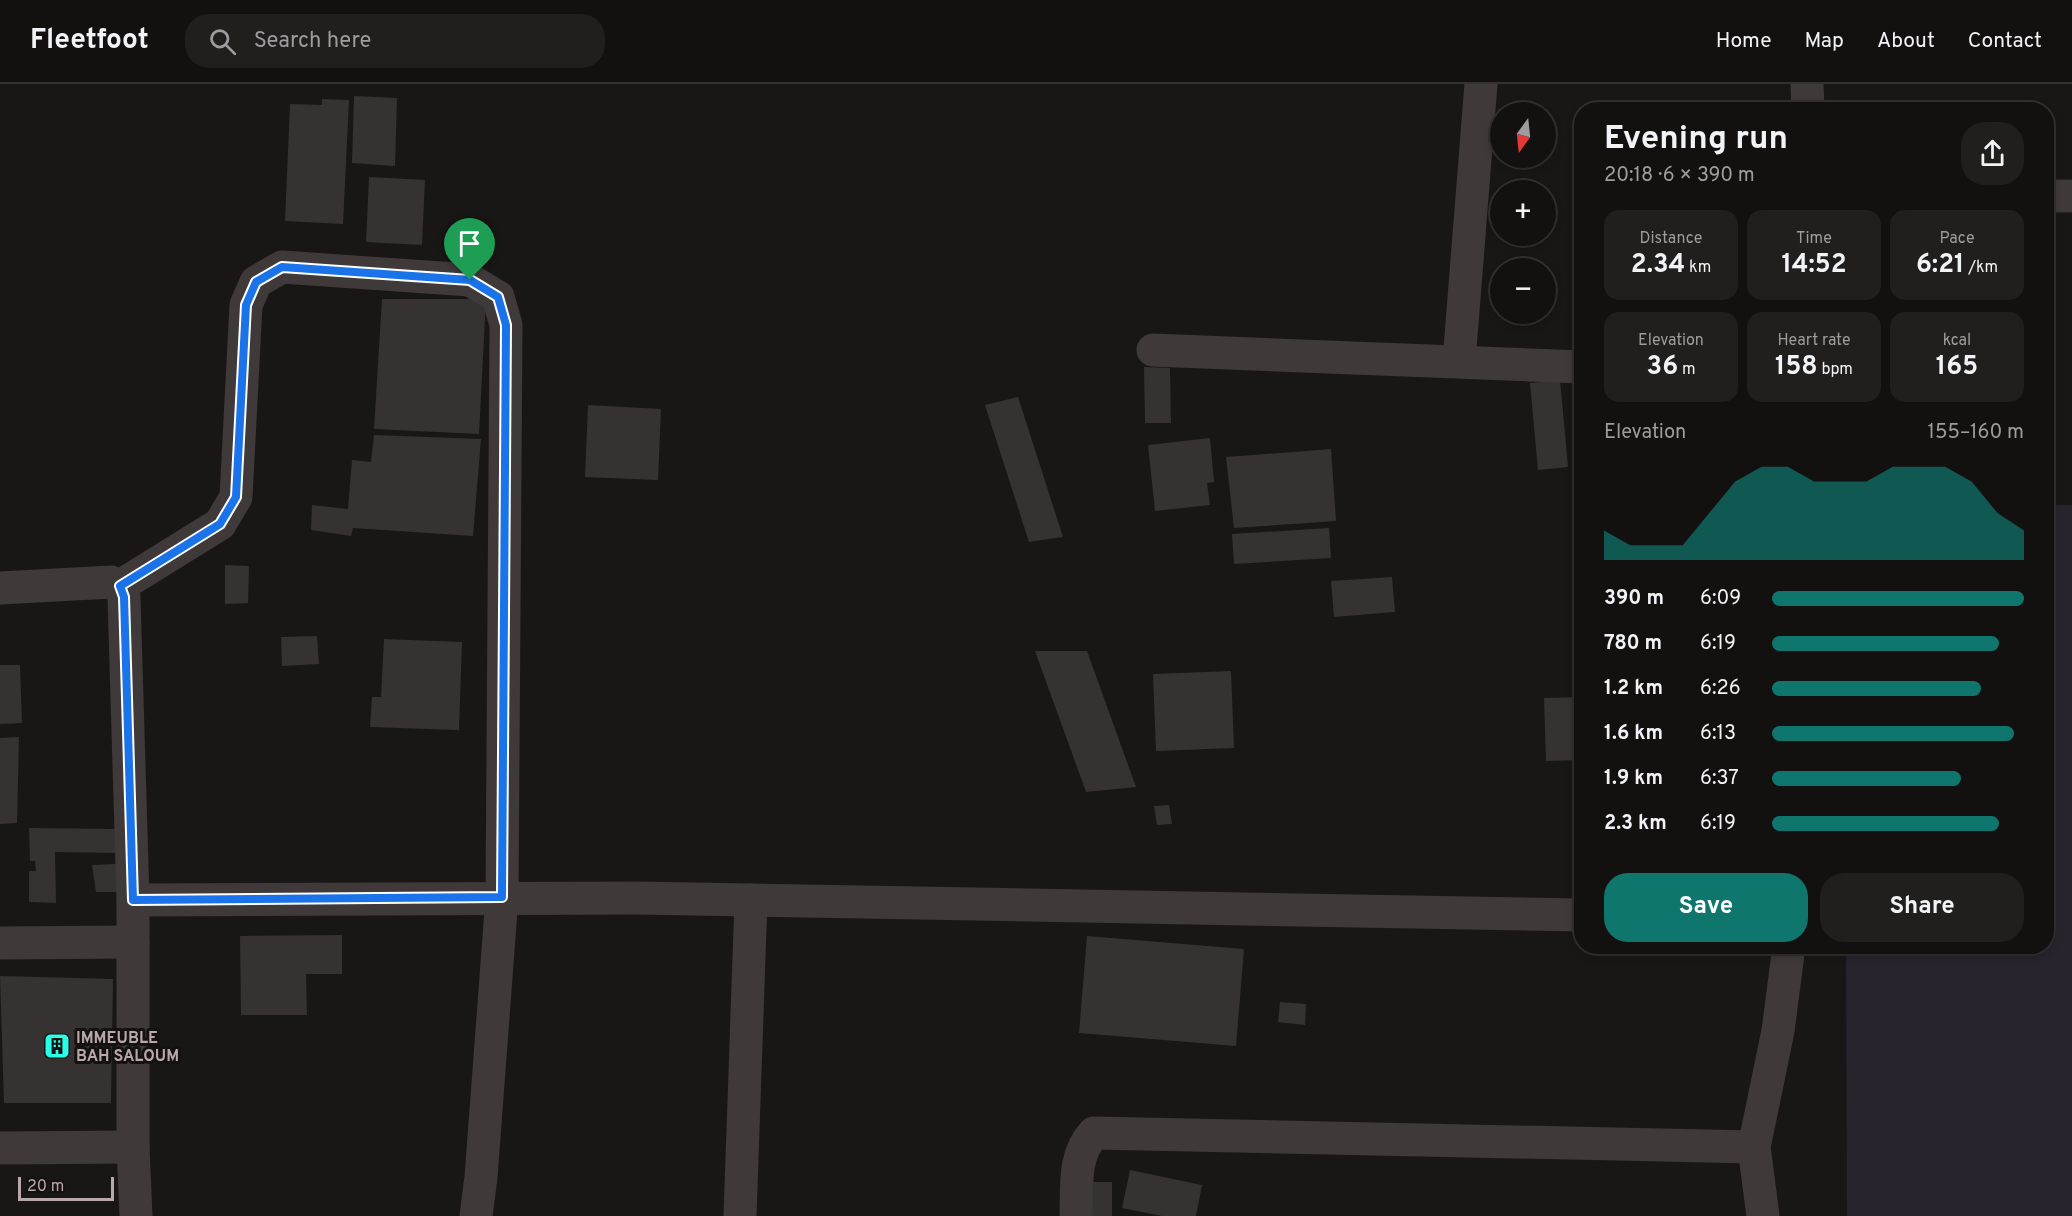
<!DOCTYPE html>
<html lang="en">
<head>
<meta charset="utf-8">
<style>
	:root { --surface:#131110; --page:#201f1e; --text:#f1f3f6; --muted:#9d9d9f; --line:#323130; --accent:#0f766e }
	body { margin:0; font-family:Overpass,sans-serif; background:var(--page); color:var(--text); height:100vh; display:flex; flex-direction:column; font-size:22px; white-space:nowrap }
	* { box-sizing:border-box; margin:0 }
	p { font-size:20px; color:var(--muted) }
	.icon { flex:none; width:33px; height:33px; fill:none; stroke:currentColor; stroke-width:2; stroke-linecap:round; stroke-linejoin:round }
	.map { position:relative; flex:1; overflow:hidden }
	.drawer { position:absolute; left:1574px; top:18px; width:480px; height:852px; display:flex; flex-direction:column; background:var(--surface); border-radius:24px; box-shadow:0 3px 9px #0003,0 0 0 2px var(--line) }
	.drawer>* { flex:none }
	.needle { width:39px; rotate:195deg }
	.tools { position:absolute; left:1490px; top:18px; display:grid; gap:12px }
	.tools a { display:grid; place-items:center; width:66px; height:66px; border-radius:50%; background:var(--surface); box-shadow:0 3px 9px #0003,0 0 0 2px var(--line); font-size:30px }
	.scale { position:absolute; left:18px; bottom:15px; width:96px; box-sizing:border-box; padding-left:6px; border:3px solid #baa7a9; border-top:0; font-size:16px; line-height:21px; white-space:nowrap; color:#baa7a9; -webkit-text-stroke:4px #141211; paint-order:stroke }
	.pin { position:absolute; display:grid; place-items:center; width:51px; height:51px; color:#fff; margin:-62px -26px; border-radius:50% 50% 50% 0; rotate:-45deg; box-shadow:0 0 6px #0007 }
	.pin .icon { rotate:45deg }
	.round { display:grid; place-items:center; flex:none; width:63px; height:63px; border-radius:24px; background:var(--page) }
	.head { display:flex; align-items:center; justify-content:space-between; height:102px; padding:0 30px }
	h1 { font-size:33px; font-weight:700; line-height:45px }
	.metrics { display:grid; grid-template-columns:repeat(3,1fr); gap:9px; height:102px; padding:6px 30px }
	.metrics div { display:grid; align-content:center; border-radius:15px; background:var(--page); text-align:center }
	.metrics b { font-size:26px; font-weight:700 }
	.metrics small { font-size:16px; font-weight:400 }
	.metrics p { font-size:16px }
	.chart { height:168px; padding:12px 30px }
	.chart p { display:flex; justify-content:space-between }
	.chart svg { width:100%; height:108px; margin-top:6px; fill:var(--accent); opacity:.7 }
	.action { display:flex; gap:12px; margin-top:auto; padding:12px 30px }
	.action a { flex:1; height:69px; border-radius:24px; background:var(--accent); color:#fff; font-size:24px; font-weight:700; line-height:69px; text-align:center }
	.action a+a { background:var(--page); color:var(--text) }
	ul { padding:0 30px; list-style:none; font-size:20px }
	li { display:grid; grid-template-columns:96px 72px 1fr; align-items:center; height:45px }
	li i { height:15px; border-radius:8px; background:var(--accent) }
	header { display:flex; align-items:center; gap:36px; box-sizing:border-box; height:84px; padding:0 30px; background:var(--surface); border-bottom:2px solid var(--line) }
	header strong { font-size:28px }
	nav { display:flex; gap:33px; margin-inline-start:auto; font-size:21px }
	.search { width:420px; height:54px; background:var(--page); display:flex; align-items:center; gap:15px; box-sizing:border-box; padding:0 21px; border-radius:24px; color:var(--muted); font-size:22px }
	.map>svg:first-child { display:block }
</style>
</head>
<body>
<header>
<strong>Fleetfoot</strong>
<div class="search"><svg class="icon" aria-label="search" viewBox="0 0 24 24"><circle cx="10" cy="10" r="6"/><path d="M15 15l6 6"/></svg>Search here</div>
<nav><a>Home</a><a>Map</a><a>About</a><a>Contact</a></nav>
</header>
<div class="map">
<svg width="2072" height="1132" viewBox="0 0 2072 1132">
	<rect width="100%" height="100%" fill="#191716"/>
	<!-- green -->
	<path fill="#27242e" d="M2046 421H2072V1132H1847L1846 863 2046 862Z"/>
	<!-- building -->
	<g fill="#353231">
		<path d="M354 12 397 14 395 82 352 79Z"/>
		<path d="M322 15 349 16 343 140 285 137 290 20 322 21Z"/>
		<path d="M369 93 425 96 422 161 366 158Z"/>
		<path d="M382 215H486L479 350 374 345Z"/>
		<path d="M1144 283 1170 284 1171 339H1145Z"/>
		<path d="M1560 296 1568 383 1538 386 1530 299Z"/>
		<path d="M1018 313 1063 453 1029 458 985 321Z"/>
		<path d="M588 321 661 325 658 396 585 393Z"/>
		<path d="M374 351 481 355 473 452 353 444 351 452 311 446 312 421 348 425 352 376 371 378Z"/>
		<path d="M1210 354 1214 398 1207 399 1210 421 1155 427 1148 361Z"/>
		<path d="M1331 365 1336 437 1234 444 1226 373Z"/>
		<path d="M1329 444 1331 474 1234 480 1232 450Z"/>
		<path d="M225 481 249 482 248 519 225 520Z"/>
		<path d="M1392 493 1395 528 1334 533 1331 497Z"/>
		<path d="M317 552 319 580 282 582 281 553Z"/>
		<path d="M384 555 462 558 459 646 370 643 372 613H381Z"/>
		<path d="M1035 567H1087L1136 703 1086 708Z"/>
		<path d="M0 581H20L22 639 0 640Z"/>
		<path d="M1231 587 1234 664 1156 667 1153 590Z"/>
		<path d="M1581 613V676L1546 677 1544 614Z"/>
		<path d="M19 653 17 739 0 740V654Z"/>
		<path d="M1169 721 1172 740 1157 741 1154 722Z"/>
		<path d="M29 744 119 745 118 769 55 768 56 819 29 818V787H36L35 777H30Z"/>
		<path d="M116 780 118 808H96L92 781Z"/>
		<path d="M342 851V890H306L307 931H241L240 852Z"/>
		<path d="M1087 852 1244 865 1236 962 1079 949Z"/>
		<path d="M0 892 113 895 111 1019H4Z"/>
		<path d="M1280 918 1306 920 1305 941 1278 938Z"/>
		<path d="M1130 1086 1202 1101 1196 1132H1162L1122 1124Z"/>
		<rect x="1088" y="1098" width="24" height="34"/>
	</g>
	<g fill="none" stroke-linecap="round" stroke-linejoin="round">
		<!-- minor -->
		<g stroke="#403939" stroke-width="33">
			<path d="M1807 0 1808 26"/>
			<path d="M2046 112H2072"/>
			<path d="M1153 266 1581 283"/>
			<path d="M1459 277 1481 0"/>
			<path d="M120 502 220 440 236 413 246 221 256 198 282 183 470 196 498 213 506 241 502 813 481 1093 476 1132"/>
			<path d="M0 504 111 498 120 502 124 513 133 816"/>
			<path d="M0 859 133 858"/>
			<path d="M0 1064 133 1063"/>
			<path d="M136 1132 133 1063V816L636 814 1581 831"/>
			<path d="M740 1132 751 816"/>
			<path d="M1076 1132C1077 1103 1073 1071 1094 1049L1754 1063"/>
			<path d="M1763 1132 1754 1063 1778 947 1789 862"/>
		</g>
	</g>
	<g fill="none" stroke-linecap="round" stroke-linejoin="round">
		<!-- route casing -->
		<g stroke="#fff" stroke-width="12">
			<path id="route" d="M282 183 470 196 498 213 506 241 502 813 133 816 124 513 120 502 220 440 236 413 246 221 256 198Z"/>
		</g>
		<!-- route -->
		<use href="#route" stroke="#1a73e8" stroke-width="8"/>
	</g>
	<!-- icons -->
	<defs>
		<g id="building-square" transform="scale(1.35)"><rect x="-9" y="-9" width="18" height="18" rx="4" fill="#28ffe6" stroke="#141211"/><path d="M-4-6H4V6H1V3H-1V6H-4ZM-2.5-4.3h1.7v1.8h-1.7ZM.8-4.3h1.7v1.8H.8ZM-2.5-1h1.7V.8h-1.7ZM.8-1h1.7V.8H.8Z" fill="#111"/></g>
	</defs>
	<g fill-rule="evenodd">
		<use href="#building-square" x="57" y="962"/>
	</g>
	<g text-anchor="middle" stroke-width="6" stroke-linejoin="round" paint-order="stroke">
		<!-- poi labels -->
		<g font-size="16" font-weight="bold" fill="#baa7a9" stroke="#141211" text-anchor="start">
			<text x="76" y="959">IMMEUBLE<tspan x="76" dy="18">BAH SALOUM</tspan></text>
		</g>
	</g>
</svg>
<div class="tools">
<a><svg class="needle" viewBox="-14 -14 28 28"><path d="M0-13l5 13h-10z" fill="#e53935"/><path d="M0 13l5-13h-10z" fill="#9d9d9f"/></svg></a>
<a>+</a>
<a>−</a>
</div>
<div class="scale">20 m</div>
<div class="pin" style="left:470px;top:196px;background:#1e9e55"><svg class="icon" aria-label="arrive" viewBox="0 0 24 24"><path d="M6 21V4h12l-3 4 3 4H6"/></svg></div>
<section class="drawer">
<div class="head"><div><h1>Evening run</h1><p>20:18 · 6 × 390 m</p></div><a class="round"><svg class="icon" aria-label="share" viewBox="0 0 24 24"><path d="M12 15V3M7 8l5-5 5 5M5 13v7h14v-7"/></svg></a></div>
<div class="metrics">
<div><p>Distance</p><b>2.34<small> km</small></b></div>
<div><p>Time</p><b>14:52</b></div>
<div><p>Pace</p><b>6:21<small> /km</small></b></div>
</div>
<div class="metrics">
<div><p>Elevation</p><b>36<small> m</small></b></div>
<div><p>Heart rate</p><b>158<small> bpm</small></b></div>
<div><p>kcal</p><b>165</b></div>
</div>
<div class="chart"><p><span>Elevation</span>155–160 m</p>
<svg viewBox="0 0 160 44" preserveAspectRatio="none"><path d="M0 44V32L10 38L20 38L30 38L40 25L50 12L60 6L70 6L80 12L90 12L100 12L110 6L120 6L130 6L140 12L150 25L160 32V44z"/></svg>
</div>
<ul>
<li><b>390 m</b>6:09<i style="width:100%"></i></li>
<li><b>780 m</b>6:19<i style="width:90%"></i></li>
<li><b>1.2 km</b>6:26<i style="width:83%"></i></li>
<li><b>1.6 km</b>6:13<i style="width:96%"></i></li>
<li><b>1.9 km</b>6:37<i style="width:75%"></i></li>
<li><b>2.3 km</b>6:19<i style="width:90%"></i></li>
</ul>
<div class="action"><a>Save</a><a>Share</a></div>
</section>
</div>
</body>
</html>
